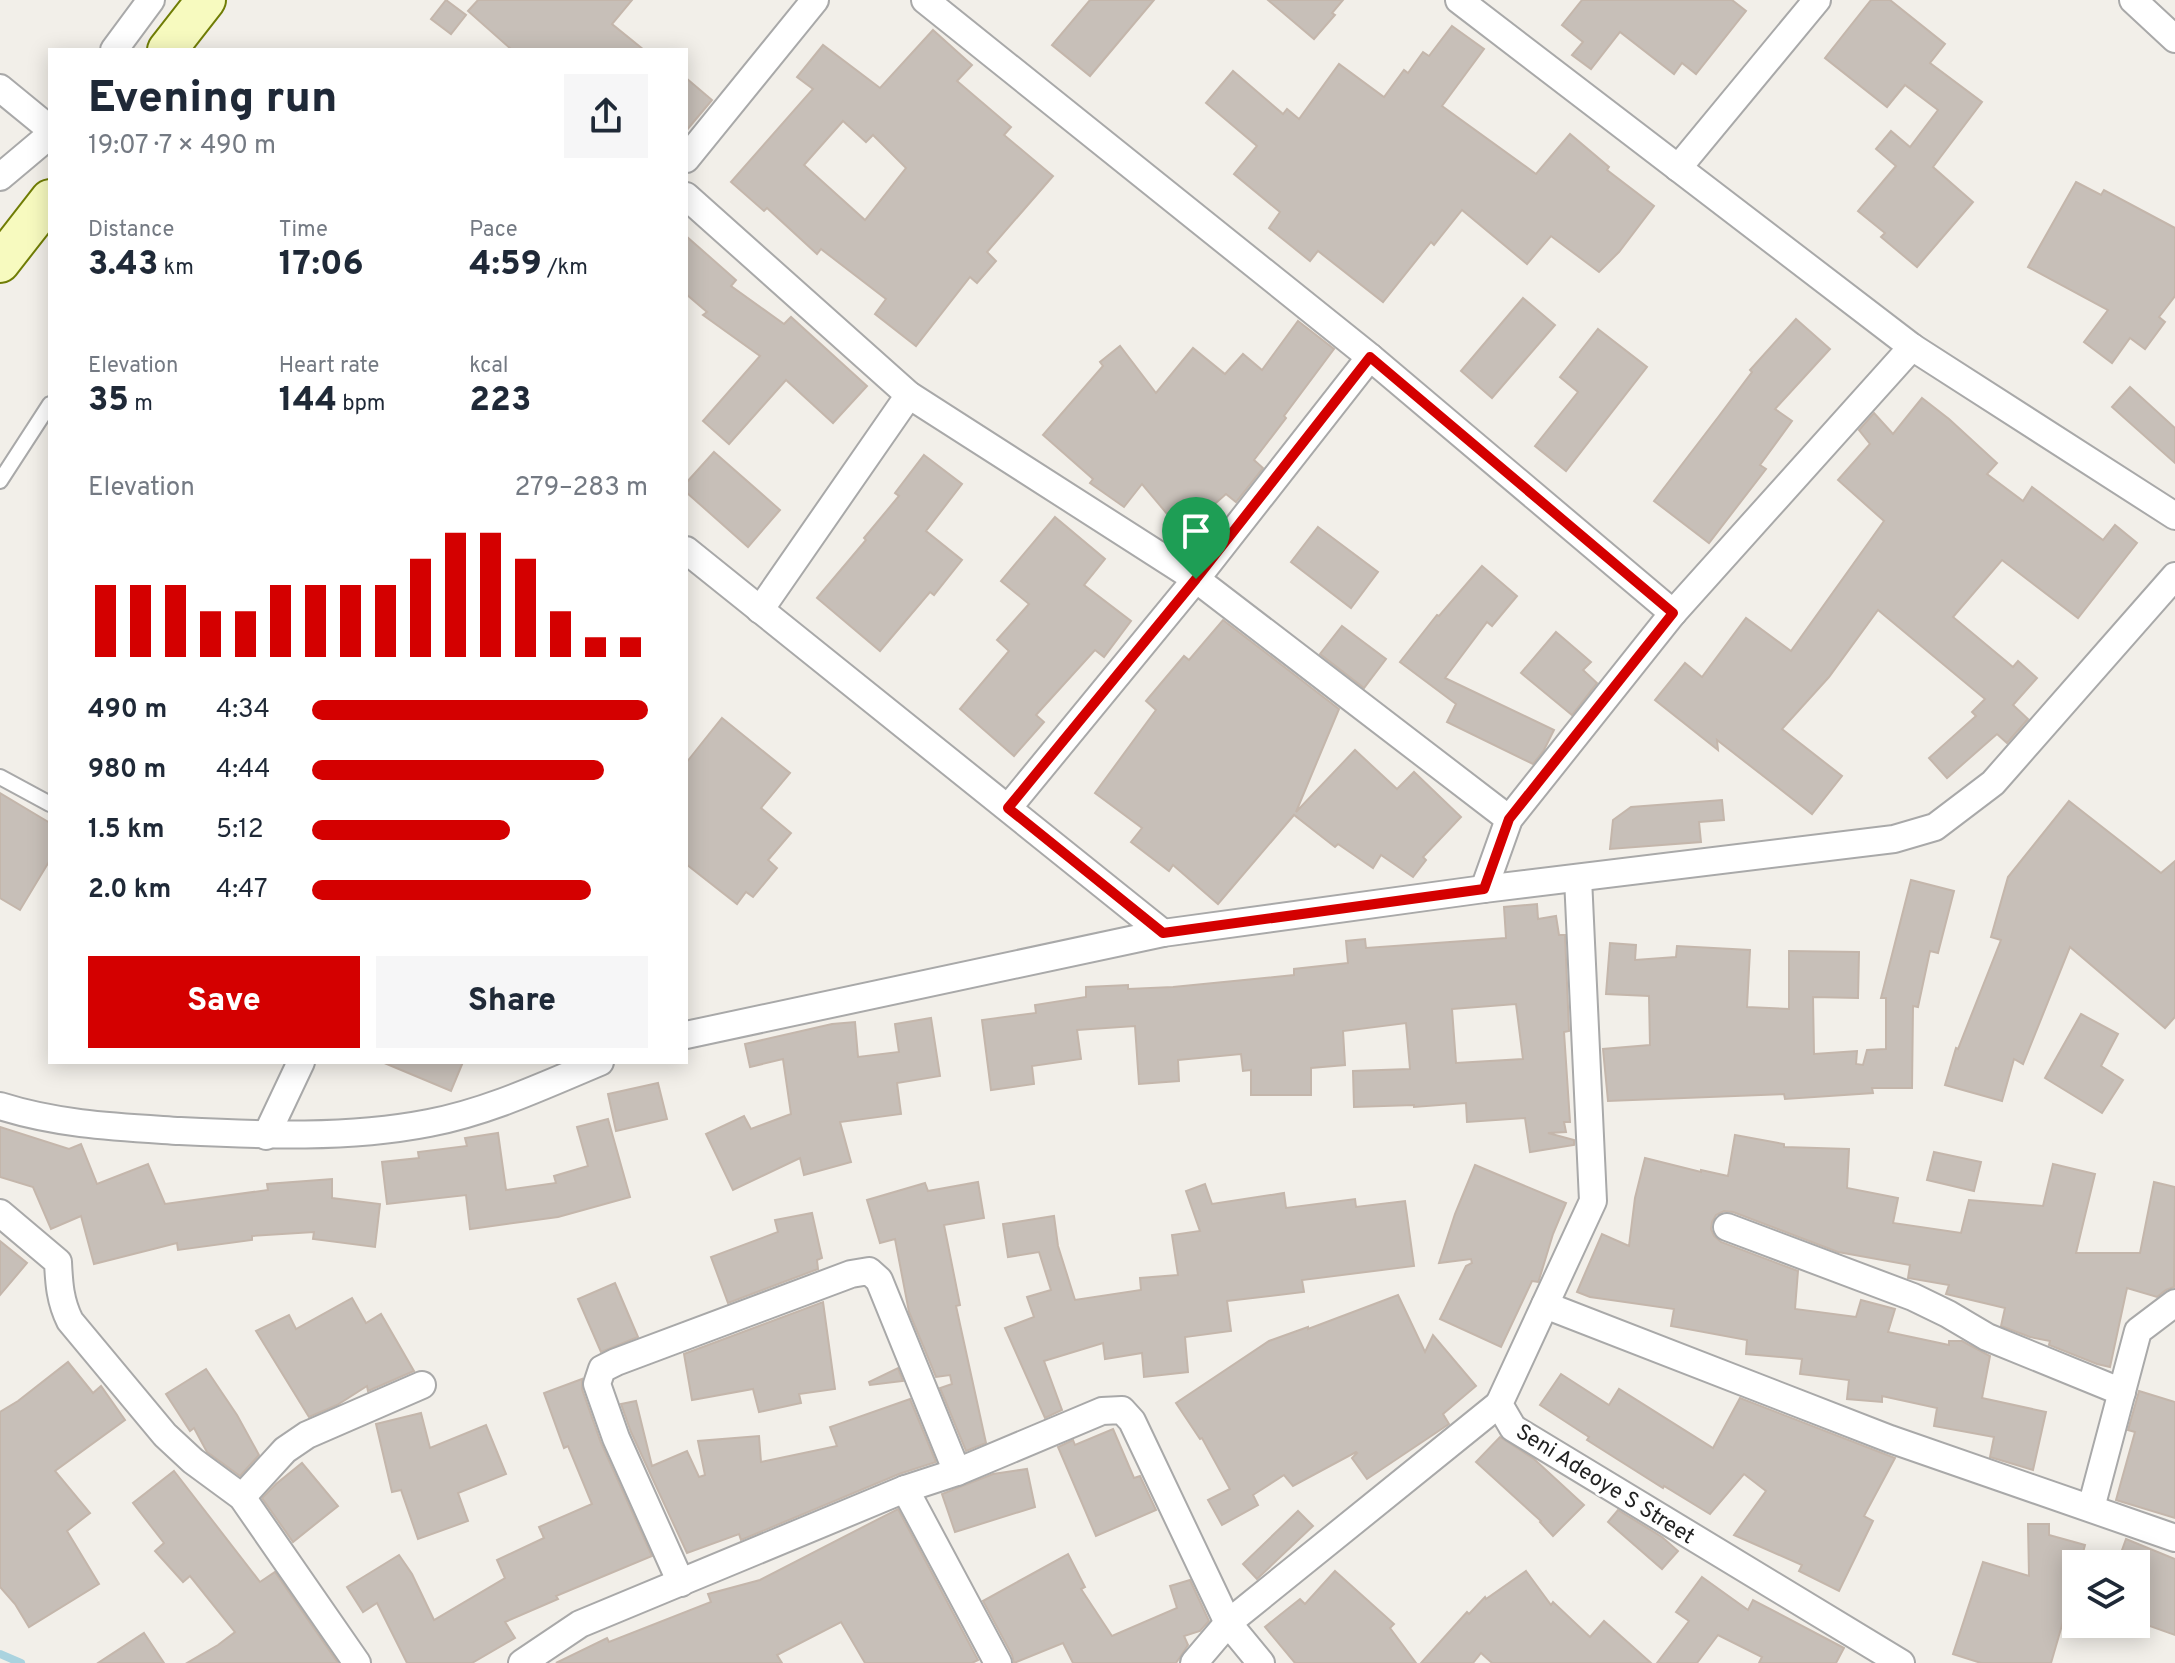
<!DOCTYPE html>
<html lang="en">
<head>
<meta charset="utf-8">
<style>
	:root { --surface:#fff; --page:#f6f6f7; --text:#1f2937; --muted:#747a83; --accent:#d40000 }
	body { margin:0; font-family:Overpass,sans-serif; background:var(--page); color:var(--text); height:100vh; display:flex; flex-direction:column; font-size:30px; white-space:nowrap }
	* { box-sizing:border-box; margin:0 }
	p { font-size:26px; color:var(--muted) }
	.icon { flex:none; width:44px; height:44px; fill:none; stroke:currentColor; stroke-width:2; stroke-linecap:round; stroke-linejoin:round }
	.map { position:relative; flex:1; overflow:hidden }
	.side { position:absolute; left:48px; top:48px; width:640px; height:1016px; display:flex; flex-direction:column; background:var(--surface); border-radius:0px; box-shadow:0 4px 20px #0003 }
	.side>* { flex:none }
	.fabs { position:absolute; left:2062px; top:1550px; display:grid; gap:16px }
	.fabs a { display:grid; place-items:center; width:88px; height:88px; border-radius:0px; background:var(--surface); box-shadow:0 4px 20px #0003; font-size:40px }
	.pin { position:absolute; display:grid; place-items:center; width:68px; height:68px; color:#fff; margin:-82px -34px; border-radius:50% 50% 50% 0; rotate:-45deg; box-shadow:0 0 8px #0007 }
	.pin .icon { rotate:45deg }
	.round { display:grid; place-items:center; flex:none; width:84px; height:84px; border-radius:0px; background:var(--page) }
	.summary { display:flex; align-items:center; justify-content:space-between; height:136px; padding:0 40px }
	h1 { font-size:44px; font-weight:800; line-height:60px }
	.figures { display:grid; grid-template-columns:repeat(3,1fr); gap:12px; height:136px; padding:8px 40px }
	.figures div { display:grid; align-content:center }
	.figures b { font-size:34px; font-weight:800 }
	.figures small { font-size:22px; font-weight:400 }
	.figures p { font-size:22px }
	.chart { height:224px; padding:16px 40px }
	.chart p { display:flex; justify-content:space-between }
	.chart svg { width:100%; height:144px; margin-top:8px; stroke:var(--accent); stroke-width:6 }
	.action { display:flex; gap:16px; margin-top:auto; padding:16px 40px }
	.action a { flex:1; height:92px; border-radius:0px; background:var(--accent); color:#fff; font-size:32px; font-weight:800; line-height:92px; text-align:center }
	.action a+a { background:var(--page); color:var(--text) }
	ul { padding:0 40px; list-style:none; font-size:26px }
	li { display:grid; grid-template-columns:128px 96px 1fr; align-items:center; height:60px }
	li i { height:20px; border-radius:10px; background:var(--accent) }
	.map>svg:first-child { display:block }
</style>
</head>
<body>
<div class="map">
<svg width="2175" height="1663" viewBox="0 0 2175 1663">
	<rect width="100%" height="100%" fill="#f2efe9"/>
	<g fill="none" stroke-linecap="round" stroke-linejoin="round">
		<!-- stream -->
		<path stroke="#aad3df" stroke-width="8" d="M0 1654 21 1663"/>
	</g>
	<!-- building -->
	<g fill="#c7bfb8" stroke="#c4b6ab" stroke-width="2" fill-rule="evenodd">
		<path d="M446 0 466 15 451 34 431 19Z"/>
		<path d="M478 0H632L612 24 644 50H512L468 11Z"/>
		<path d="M1090 0H1154L1090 76 1052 45Z"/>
		<path d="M1268 0H1343L1332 13 1335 15 1314 39Z"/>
		<path d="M1582 0H1732L1746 11 1696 74 1682 63 1674 74 1620 32 1591 69 1572 55 1583 42 1562 25Z"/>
		<path d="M1871 0H1890L1945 44 1930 63 1982 102 1933 167 1973 202 1917 267 1881 237 1885 233 1858 211 1896 166 1876 149 1891 131 1910 147 1938 110 1905 85 1887 107 1825 58Z"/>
		<path d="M1452 26 1484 49 1442 106 1536 174 1570 134 1609 167 1607 170 1654 206 1619 252 1599 272 1551 236 1527 264 1462 210 1434 245 1431 242 1383 302 1318 251 1310 261 1269 228 1280 212 1234 174 1257 146 1206 103 1233 71 1283 114 1287 109 1299 119 1339 64 1384 97 1404 70 1408 73 1423 52 1429 56Z"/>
		<path d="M933 30 972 65 957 81 1011 127 1004 135 1053 176 987 252 996 261 977 283 970 277 916 346 875 314 886 299 821 249 817 254 767 208 764 211 731 182 813 89 797 77 823 45 880 88ZM843 121 866 142 873 135 906 168 865 220 804 165Z"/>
		<path d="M686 78 712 100 686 131Z"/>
		<path d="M2076 182 2101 195 2104 190 2175 228V296L2159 317 2165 322 2145 349 2130 338 2112 363 2084 342 2108 310 2028 267Z"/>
		<path d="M686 236 736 280 731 286 784 324 791 317 867 386 833 423 786 380 729 444 703 421 760 356 703 315 707 312 686 294Z"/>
		<path d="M1523 298 1555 325 1492 398 1461 371Z"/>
		<path d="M1796 319 1830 349 1775 409 1792 421 1760 465 1766 469 1709 543 1654 501 1719 416 1752 372 1750 370Z"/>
		<path d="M1298 321 1334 349 1284 416 1286 418 1254 460 1263 468 1236 502 1226 494 1200 517 1186 501 1168 515 1142 484 1124 507 1090 483 1093 479 1043 435 1103 366 1100 362 1120 346 1156 393 1193 348 1225 374 1243 354 1262 370Z"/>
		<path d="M1598 329 1647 367 1566 471 1535 446 1578 392 1560 377Z"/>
		<path d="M2130 387 2175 428V463L2112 407Z"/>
		<path d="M1922 398 1949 419 1997 463 1987 474 2023 501 2032 487 2103 540 2115 525 2137 543 2078 618 2002 560 1953 617 2013 667 2018 661 2037 678 2013 705 2028 719 2007 743 1997 734 1947 778 1929 758 1976 716 1972 712 1985 699 1878 610 1829 677 1782 729 1842 776 1812 814 1717 740 1718 750 1655 700 1685 663 1702 677 1746 618 1791 651 1884 521 1838 480 1870 444 1859 430 1874 413 1893 434Z"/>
		<path d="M714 452 780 510 748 547 686 492V483Z"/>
		<path d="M924 455 962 484 926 531 962 560 934 595 930 592 880 651 817 598 866 540 864 538 899 496 895 493Z"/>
		<path d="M1055 517 1105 559 1084 585 1131 621 1104 657 1095 650 1036 715 1044 722 1014 756 960 709 1009 651 997 640 1029 604 1001 581Z"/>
		<path d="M1318 527 1378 572 1351 608 1291 562Z"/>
		<path d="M1482 566 1517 596 1492 626 1487 622 1445 678 1554 730 1544 750 1533 764 1447 722 1456 704 1400 662 1437 615 1439 616Z"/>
		<path d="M1223 620 1339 709 1296 812 1355 750 1397 789 1414 772 1461 817 1423 857 1426 860 1413 877 1381 855 1373 868 1338 844 1335 847 1294 815 1218 904 1173 865 1169 871 1131 842 1142 828 1095 793 1156 710 1146 701 1184 656 1189 660Z"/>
		<path d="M1342 626 1386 659 1364 688 1320 654Z"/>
		<path d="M1556 632 1591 662 1583 670 1597 683 1572 715 1521 673Z"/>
		<path d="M722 718 790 773 761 808 791 833 768 860 777 868 753 897 746 892 737 904 686 864V763Z"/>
		<path d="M0 793 50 823V860L20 910 0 898Z"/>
		<path d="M1722 800 1724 820 1699 822 1701 842 1610 849 1613 820 1631 807Z"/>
		<path d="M2069 801 2161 873 2175 861V1017L2165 1028 2070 947 2023 1064 2014 1059 2002 1101 1945 1085 1956 1048 1958 1049 2001 940 1991 937 2008 877Z"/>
		<path d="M1911 880 1954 891 1938 953 1930 951 1918 1007 1913 1006 1912 1088H1872L1873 1093 1785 1099 1784 1094 1608 1101 1603 1049 1650 1045 1649 996 1606 994 1610 943 1636 945 1635 960 1676 957 1677 946 1750 950 1747 1007 1789 1009V951L1859 952 1858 998 1813 997 1814 1054 1857 1051 1856 1064 1863 1065 1867 1050 1886 1049V998H1881Z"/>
		<path d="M1537 904 1538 919 1556 916 1559 935H1565L1569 1031 1564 1032 1570 1122H1564L1566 1132 1548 1133 1574 1140V1145L1530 1152 1525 1118 1467 1122 1466 1103 1414 1107V1105L1354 1107 1353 1071 1410 1069 1406 1023 1343 1031 1345 1065 1311 1068V1095H1251V1070L1243 1071 1241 1054 1178 1060 1179 1081 1139 1084 1135 1026 1077 1030 1081 1059 1032 1066 1034 1084 991 1090 982 1020 1036 1013 1035 1005 1086 997V987L1128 985V989L1173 987 1294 975V969L1348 963 1346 941 1365 939 1366 948 1506 938 1504 907ZM1516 1004 1523 1059 1456 1063 1452 1009Z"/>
		<path d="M2081 1014 2118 1034 2101 1066 2123 1080 2102 1113 2045 1078Z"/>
		<path d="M931 1018 940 1076 897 1083 901 1114 840 1122 851 1162 804 1175 800 1158 733 1190 706 1134 744 1116 751 1129 791 1114 783 1059 750 1067 745 1044 832 1024 855 1022 858 1057 899 1052 895 1024Z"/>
		<path d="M382 1062H463L451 1091Z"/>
		<path d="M658 1083 667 1119 616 1131 608 1094Z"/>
		<path d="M608 1119 630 1197 558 1217 470 1229 466 1195 387 1204 382 1162 419 1158 418 1152 467 1146 465 1138 498 1133 506 1190 556 1183 554 1176 588 1166 577 1127Z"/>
		<path d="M0 1127 69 1149 81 1144 97 1184 148 1164 165 1204 268 1190 267 1184 332 1179V1198L380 1204 375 1247 313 1239 314 1232 252 1236V1240L178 1250 177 1243 94 1264 81 1216 51 1229 33 1187 0 1177Z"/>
		<path d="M1735 1135 1784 1144V1147L1849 1149 1847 1188 1898 1198 1893 1223 1961 1233 1969 1200 2043 1206 2053 1164 2095 1174 2076 1253H2140L2154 1182 2175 1187 2174 1287 2166 1290 2157 1297 2127 1288 2110 1367 2097 1364 2049 1345 2050 1341 2030 1337 2001 1326 2005 1308 1946 1294 1949 1285 1908 1278 1910 1265 1838 1252 1733 1212 1724 1211 1716 1215 1712 1222 1711 1229 1714 1236 1721 1242 1798 1271 1795 1309 1856 1317 1861 1300 1895 1309 1888 1332 1949 1345V1341H1962L1990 1356 1982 1398 2046 1412 2033 1470 1990 1457 1994 1437 1934 1426 1937 1408 1882 1396V1402L1847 1399 1849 1380 1800 1374 1802 1359 1746 1354 1747 1340 1671 1326 1674 1309 1590 1297 1577 1292 1602 1234 1629 1246 1635 1198 1645 1158 1701 1172V1170L1728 1176Z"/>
		<path d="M1934 1152 1981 1162 1974 1191 1927 1180Z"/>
		<path d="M1475 1165 1566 1203 1553 1234 1539 1280 1538 1282 1532 1281 1501 1347 1440 1319 1466 1266 1472 1263 1471 1259 1439 1263 1455 1214Z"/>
		<path d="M978 1182 984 1218 944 1225 960 1305 956 1306 986 1443 966 1451 940 1388 952 1384 950 1375 936 1377 909 1312 895 1239 880 1243 867 1200 925 1183 928 1191Z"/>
		<path d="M1205 1184 1212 1204 1284 1193 1286 1208 1355 1199 1356 1207 1405 1201 1414 1266 1302 1280 1304 1292 1227 1301 1231 1331 1185 1337 1188 1372 1144 1377 1142 1353 1105 1359 1103 1343 1044 1361 1062 1410 1045 1418 1005 1328 1034 1317 1027 1297 1051 1290 1039 1252 1008 1257 1003 1224 1054 1216 1058 1246 1075 1300 1141 1290 1140 1278 1178 1275 1172 1235 1200 1231 1186 1191Z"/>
		<path d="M812 1213 822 1258 817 1260 818 1269 728 1303 711 1257 778 1232 775 1220Z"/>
		<path d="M0 1241 27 1263 0 1295Z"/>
		<path d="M615 1283 638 1337 601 1352 578 1299Z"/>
		<path d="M1398 1295 1425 1352 1433 1335 1476 1386 1443 1414 1449 1424 1367 1479 1352 1458 1357 1453 1356 1452 1293 1486 1284 1475 1253 1495 1258 1505 1222 1525 1208 1500 1230 1489 1202 1438 1200 1439 1176 1403 1269 1341 1308 1327V1329Z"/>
		<path d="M352 1298 366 1323 381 1314 414 1371 368 1391 367 1386 337 1405 309 1417 256 1331 289 1315 296 1329Z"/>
		<path d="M823 1302 835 1389 799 1394 801 1403 759 1412 753 1389 692 1400 684 1354Z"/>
		<path d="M68 1362 93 1393 101 1386 125 1420 55 1471 90 1513 67 1531 99 1584 29 1627 15 1604 0 1587V1412L18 1401Z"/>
		<path d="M898 1368 903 1381 870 1385 869 1382Z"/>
		<path d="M206 1369 237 1415 259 1455 240 1476 207 1452 194 1428 190 1431 166 1394Z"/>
		<path d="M1561 1374 1609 1405 1619 1389 1713 1448 1740 1398 1895 1458 1864 1516 1873 1521 1839 1591 1799 1571 1802 1565 1734 1535 1766 1491 1744 1474 1710 1514 1664 1486 1663 1488 1587 1440 1589 1437 1540 1405Z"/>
		<path d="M582 1379V1389L601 1443 652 1556 556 1596 558 1599 505 1622 515 1638 472 1663H407L377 1603 363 1612 347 1587 399 1555 412 1574 434 1620 505 1578 497 1560 544 1538 539 1527 592 1504 568 1446 564 1448 544 1393Z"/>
		<path d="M2139 1391 2175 1402V1518L2116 1500 2135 1432 2128 1430Z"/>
		<path d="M910 1399 936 1462 899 1474 741 1540 739 1534 687 1553 631 1432 621 1404 636 1401 652 1466 687 1451 699 1477 705 1475 698 1441 759 1436 761 1462 837 1446 830 1427Z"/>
		<path d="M421 1413 430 1448 486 1425 506 1474 458 1493 468 1521 418 1539 401 1490 392 1492 376 1424Z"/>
		<path d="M1113 1429 1134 1478 1140 1476 1156 1510 1096 1536 1058 1447 1073 1440 1075 1445Z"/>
		<path d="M1500 1437 1534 1459 1584 1505 1553 1536 1540 1522 1541 1521 1476 1462Z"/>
		<path d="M302 1463 338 1506 293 1542 262 1498 276 1484Z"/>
		<path d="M1027 1469 1035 1507 955 1532 942 1494 993 1474Z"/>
		<path d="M174 1471 260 1582 275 1572 338 1663H187L218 1645 235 1632 190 1576 183 1582 155 1551 164 1543 133 1503Z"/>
		<path d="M898 1509 978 1660 972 1663H865L841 1622 777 1655 782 1663H556L607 1638 609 1642 711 1602 708 1594 760 1580Z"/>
		<path d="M1618 1510 1662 1537 1678 1551 1662 1569 1608 1522Z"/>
		<path d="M1298 1511 1313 1526 1257 1579 1243 1564Z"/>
		<path d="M2028 1524H2049V1535L2085 1545 2080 1564H2076V1577L2051 1663H1981L1953 1654 1983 1562 2029 1576Z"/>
		<path d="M2126 1539 2175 1559V1635L2136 1621V1564H2117Z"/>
		<path d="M1068 1554 1085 1587 1081 1589 1112 1636 1177 1608 1170 1586 1190 1580 1209 1621 1200 1631 1184 1636 1188 1645 1176 1663H1073L1063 1643 1014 1663 1012 1655 983 1601Z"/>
		<path d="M1335 1571 1394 1624 1390 1628 1416 1663H1295L1265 1627 1300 1599 1305 1604Z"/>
		<path d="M1526 1571 1551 1605 1553 1602 1590 1637 1604 1621 1651 1663H1492L1481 1653 1473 1663H1421L1467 1612 1469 1614 1485 1597 1486 1599Z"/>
		<path d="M1702 1577 1748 1610 1753 1600 1844 1648 1836 1663H1759L1762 1657 1718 1635 1697 1663H1657L1689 1621 1676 1612Z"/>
		<path d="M144 1633 164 1663H98Z"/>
	</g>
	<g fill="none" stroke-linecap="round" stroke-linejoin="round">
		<!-- service casing -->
		<g stroke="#a9a9a9" stroke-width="18">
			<g id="service">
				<path d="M0 481 50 404"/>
				<path d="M0 777 50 804"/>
			</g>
		</g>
		<!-- minor casing -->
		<g stroke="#a9a9a9" stroke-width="30">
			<g id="minor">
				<path d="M925 0 1370 357 1673 613"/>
				<path d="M1459 0 1912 347 2175 516"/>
				<path d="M2133 0 2175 39"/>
				<path d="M114 50 151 0"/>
				<path d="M0 88 50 129"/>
				<path d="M686 159 815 0"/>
				<path d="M1678 168 1817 0"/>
				<path d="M0 177 50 135"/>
				<path d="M686 196 909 395 1196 579 1509 819"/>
				<path d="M686 550 1163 933 1484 889 1894 839 1935 827 1993 783 2175 576"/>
				<path d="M760 610 909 395"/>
				<path d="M1008 808 1196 579 1370 357"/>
				<path d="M1578 878 1593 1201 1499 1404 1513 1428 1901 1663"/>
				<path d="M1484 889 1509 819 1673 613 1912 347"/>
				<path d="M686 1035 1163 933"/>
				<path d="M0 1106C60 1125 118 1127 180 1131 263 1135 347 1139 429 1123 488 1112 545 1085 600 1062"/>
				<path d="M266 1136 301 1062"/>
				<path d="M0 1213 58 1262C59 1283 60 1301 70 1321L165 1435 193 1461 242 1497 357 1663"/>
				<path d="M1727 1227 1913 1297 1948 1314 1987 1337 2122 1392"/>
				<path d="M1545 1305 1890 1439 2175 1538"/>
				<path d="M905 1489 998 1663"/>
				<path d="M242 1497 285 1450 307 1435 422 1385"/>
				<path d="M2091 1508 2138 1331 2175 1303"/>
				<path d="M681 1583 616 1438 597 1384 602 1369 616 1362 851 1274 869 1271 879 1280 957 1472"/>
				<path d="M522 1663 580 1624 905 1489 957 1472 1102 1411 1122 1410 1132 1421 1228 1623 1261 1663"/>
				<path d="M1194 1663 1228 1623 1499 1404"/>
			</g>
		</g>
		<!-- secondary casing -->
		<g stroke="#707d05" stroke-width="42">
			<g id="secondary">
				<path d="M167 50 206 0"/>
				<path d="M0 263 50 199"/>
			</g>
		</g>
		<!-- service -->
		<use href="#service" stroke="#fff" stroke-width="14"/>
		<!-- minor -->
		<use href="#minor" stroke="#fff" stroke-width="26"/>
		<!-- secondary -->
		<use href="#secondary" stroke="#f7fabf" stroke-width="38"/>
	</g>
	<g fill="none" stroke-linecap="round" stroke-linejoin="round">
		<!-- route casing -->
		<g stroke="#fff" stroke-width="16">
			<path id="route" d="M1370 357 1673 613 1509 819 1484 889 1163 933 1008 808 1196 579Z"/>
		</g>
		<!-- route -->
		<use href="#route" stroke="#d40000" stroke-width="10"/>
	</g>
	<g text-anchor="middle" stroke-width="6" stroke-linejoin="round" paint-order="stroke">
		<!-- street labels -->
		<g font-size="22" fill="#222" stroke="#fff">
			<text transform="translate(1606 1483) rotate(32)" y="8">Seni Adeoye S Street</text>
		</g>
	</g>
</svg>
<div class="fabs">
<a><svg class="icon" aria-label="layers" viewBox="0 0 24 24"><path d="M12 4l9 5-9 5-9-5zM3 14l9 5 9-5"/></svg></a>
</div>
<div class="pin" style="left:1196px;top:579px;background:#1e9e55"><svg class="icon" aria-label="arrive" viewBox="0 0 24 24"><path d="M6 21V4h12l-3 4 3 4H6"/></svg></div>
<section class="side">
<div class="summary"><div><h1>Evening run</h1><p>19:07 · 7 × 490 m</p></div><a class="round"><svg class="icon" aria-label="share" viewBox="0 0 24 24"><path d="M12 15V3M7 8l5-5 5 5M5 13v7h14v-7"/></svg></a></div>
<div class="figures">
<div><p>Distance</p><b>3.43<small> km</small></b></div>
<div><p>Time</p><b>17:06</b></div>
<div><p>Pace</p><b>4:59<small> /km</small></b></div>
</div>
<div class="figures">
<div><p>Elevation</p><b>35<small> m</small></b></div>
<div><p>Heart rate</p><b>144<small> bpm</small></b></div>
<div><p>kcal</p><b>223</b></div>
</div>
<div class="chart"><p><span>Elevation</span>279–283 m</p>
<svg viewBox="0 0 160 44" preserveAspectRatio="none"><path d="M5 44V22M15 44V22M25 44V22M35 44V30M45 44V30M55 44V22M65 44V22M75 44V22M85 44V22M95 44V14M105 44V6M115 44V6M125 44V14M135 44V30M145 44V38M155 44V38"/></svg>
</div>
<ul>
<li><b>490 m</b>4:34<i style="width:100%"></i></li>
<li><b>980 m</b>4:44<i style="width:87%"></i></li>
<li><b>1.5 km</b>5:12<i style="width:59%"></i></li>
<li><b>2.0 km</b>4:47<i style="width:83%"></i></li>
</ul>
<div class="action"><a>Save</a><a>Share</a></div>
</section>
</div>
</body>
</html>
